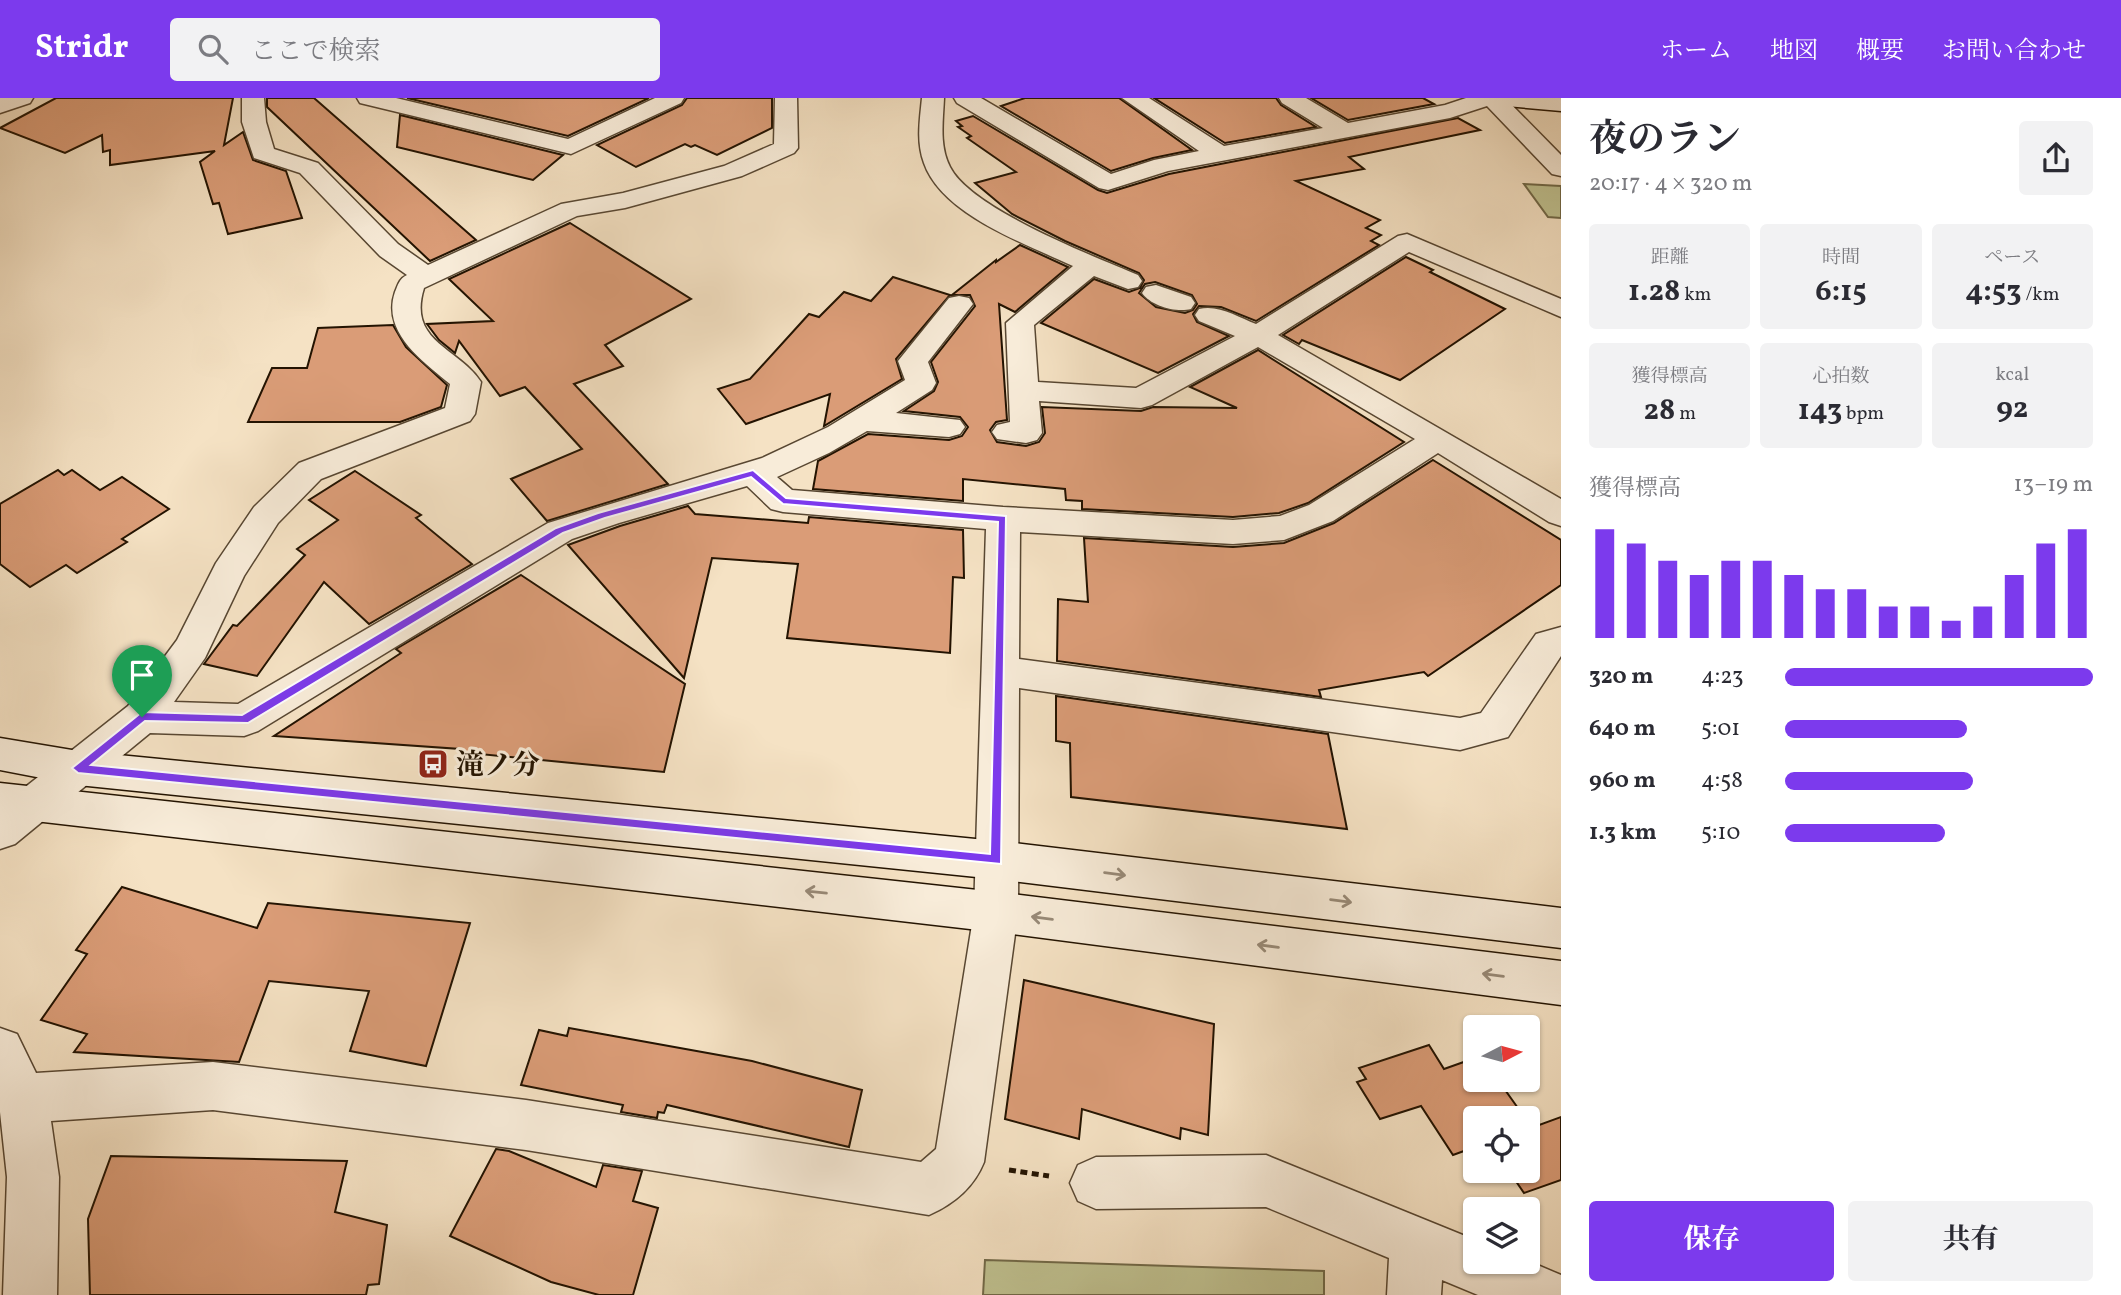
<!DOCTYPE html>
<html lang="ja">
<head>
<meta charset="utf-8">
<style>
	:root { --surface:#fff; --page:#f2f2f3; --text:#2b2b33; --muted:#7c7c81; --accent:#7c3aed }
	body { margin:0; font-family:Vollkorn,"Noto Serif JP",serif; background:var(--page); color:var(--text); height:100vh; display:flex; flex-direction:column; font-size:26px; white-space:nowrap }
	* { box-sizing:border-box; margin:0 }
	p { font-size:23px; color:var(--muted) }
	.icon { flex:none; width:38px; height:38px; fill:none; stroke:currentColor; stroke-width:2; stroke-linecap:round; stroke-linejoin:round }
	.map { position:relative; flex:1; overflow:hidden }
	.details { display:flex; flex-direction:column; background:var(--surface); width:560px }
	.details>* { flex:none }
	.needle { width:46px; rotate:84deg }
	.buttons { position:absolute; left:1463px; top:917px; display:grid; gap:14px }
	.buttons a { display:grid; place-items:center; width:77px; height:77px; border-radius:7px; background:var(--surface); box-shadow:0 2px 5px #0004; font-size:35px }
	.pin { position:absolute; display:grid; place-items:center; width:60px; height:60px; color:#fff; margin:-72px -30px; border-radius:50% 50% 50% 0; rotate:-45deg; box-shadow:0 0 7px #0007 }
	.pin .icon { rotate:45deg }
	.round { display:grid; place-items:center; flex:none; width:74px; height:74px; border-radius:7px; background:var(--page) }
	.overview { display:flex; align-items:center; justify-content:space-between; height:119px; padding:0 28px }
	h1 { font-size:38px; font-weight:700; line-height:52px }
	.metrics { display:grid; grid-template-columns:repeat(3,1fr); gap:10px; height:119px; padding:7px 28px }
	.metrics div { display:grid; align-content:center; border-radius:7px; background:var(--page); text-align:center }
	.metrics b { font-size:30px; font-weight:700 }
	.metrics small { font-size:19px; font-weight:400 }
	.metrics p { font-size:19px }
	.chart { height:196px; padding:14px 28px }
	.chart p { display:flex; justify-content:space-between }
	.chart svg { width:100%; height:126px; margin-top:7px; stroke:var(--accent); stroke-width:6 }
	.button { display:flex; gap:14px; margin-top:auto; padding:14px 28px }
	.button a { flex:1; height:80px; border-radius:7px; background:var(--accent); color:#fff; font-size:28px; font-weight:700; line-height:80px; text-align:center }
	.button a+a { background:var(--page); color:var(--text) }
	ul { padding:0 28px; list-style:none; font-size:23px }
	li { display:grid; grid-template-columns:112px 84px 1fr; align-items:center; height:52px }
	li i { height:18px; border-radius:9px; background:var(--accent) }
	header { display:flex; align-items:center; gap:42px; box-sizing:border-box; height:98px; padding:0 35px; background:var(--accent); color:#fff }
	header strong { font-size:33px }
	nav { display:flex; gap:38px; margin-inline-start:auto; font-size:24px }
	.search { width:490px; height:63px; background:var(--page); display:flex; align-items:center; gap:18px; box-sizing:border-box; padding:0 24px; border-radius:7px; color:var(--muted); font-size:26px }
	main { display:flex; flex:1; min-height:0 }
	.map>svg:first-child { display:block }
</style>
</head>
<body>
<header>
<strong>Stridr</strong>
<div class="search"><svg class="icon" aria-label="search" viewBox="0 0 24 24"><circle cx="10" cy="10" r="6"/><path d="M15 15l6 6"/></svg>ここで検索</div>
<nav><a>ホーム</a><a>地図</a><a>概要</a><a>お問い合わせ</a></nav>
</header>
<main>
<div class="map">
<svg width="1561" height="1197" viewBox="0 0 1561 1197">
	<rect width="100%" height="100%" fill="#f5e2c4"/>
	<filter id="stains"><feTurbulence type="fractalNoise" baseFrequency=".00286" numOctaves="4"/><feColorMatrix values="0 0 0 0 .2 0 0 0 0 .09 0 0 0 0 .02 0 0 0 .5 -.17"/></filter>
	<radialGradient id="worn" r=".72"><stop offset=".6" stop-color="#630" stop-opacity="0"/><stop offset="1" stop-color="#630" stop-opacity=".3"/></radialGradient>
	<!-- green -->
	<g fill="#c0c291" stroke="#726a49" stroke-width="2">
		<path d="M1524 86 1561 88V120L1548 119Z"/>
		<path d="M985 1162 1324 1173V1197H983Z"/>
	</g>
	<!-- building -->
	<g fill="#da9c77" stroke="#231301" stroke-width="2" fill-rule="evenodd">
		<path d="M56 0H233L224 47 243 34 253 62 286 73 302 120 228 136 219 105 213 106 200 64 215 53 110 67V52L103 54 102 37 65 55 0 30Z"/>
		<path d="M267 0H314L476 142 430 163 267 9Z"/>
		<path d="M407 0H649L568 38Z"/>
		<path d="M687 0H772V30L717 57 695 47 691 49 685 46 636 69 597 47 682 7Z"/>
		<path d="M1025 0H1119L1192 52 1153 60 1111 73 1001 8Z"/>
		<path d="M1154 0H1276L1281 7 1316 29 1225 45Z"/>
		<path d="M1311 0H1423L1434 6 1348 22Z"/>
		<path d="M400 17 563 57 533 82 397 49Z"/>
		<path d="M973 18 1098 92 1107 95 1169 76 1458 20 1480 32 1349 59 1364 71 1296 83 1380 122 1366 130 1381 137 1371 143 1379 147 1256 223 1221 209 1199 208 1193 216 1197 224 1229 238 1158 275 1041 225 1094 181 1129 194 1140 190 1144 182 1139 175 1065 143 1012 116 975 85 1016 74 967 40 971 38 958 29 962 28 956 23ZM1155 184 1192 197 1197 206 1193 212 1185 215 1156 209 1139 195 1145 186Z"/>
		<path d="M570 125 691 201 605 247 623 268 574 286 668 386 547 423 511 381 582 351 525 289 500 298 459 243 455 255 439 242 427 226 493 223 449 181Z"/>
		<path d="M1020 147 1068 169 1015 214 999 206 1007 322 996 324 990 332 997 344 1026 348 1039 344 1045 335 1042 309 1141 313 1153 309 1237 310 1190 289 1258 252 1404 344 1308 405 1279 415 1233 419 1082 411V403L1066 402 1065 391 963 381V403L813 391 818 363 868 336 949 342 962 338 968 329 960 319 904 313 934 293 938 284 931 264 975 208 970 197H952L996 162V164Z"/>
		<path d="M1406 159 1433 172 1430 174 1505 211 1400 282 1302 242 1299 246 1283 237Z"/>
		<path d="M893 179 950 197 896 261 902 281 824 328 830 296 746 326 718 291 750 281 809 216 819 219 844 194 871 203Z"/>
		<path d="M393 227 406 249 447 287 441 309 400 324H248L272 270H307L318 230Z"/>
		<path d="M1433 362 1561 442V487L1428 578 1424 574 1319 592 1321 599 1057 563 1058 501 1088 504 1084 440 1233 449 1284 445 1334 425Z"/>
		<path d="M58 372 64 377 72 372 100 392 122 379 169 411 122 441 127 444 77 475 66 467 30 489 0 466V406Z"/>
		<path d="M355 373 421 417 416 420 472 466 369 526 324 484 257 578 204 566 233 527 237 528 305 457 297 451 338 422 309 402Z"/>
		<path d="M688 408 695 416 808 425 809 419 963 432 964 480 953 479 950 555 787 540 798 466 712 460 684 580 568 447 620 428Z"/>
		<path d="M521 477 685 586 664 674 459 654 460 651 274 638 401 555 396 551Z"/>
		<path d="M1056 598 1328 636 1347 731 1071 699 1070 645 1056 643Z"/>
		<path d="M122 789 257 830 268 805 470 825 426 968 350 953 369 893 269 883 239 964 74 954 87 936 41 922 87 856 76 852Z"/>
		<path d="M1024 882 1214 926 1208 1037 1181 1030 1180 1041 1082 1011 1079 1041 1005 1021Z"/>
		<path d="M569 930 752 963 862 992 849 1049 667 1007 664 1015 658 1014 657 1020 621 1014 623 1007 521 987 539 932 567 938Z"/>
		<path d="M1429 947 1444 971 1475 960V982H1498L1525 1020H1475V1049L1453 1057 1421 1008 1380 1021 1357 984 1366 981 1359 970Z"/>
		<path d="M1561 1019V1082L1524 1095 1509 1073H1528V1024L1531 1030Z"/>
		<path d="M496 1051 509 1053 596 1089 603 1067 642 1073 633 1103 658 1110 633 1197H599L551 1184 450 1138Z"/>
		<path d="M111 1058 347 1063 335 1114 387 1127 379 1186 368 1187 366 1197H90L88 1121Z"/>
	</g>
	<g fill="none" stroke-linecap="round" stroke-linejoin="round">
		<!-- street casing -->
		<g stroke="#584732" stroke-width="3">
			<g id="street">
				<path d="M0 0H33L30 5 0 15Z"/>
				<path d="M242 0H264L266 24 274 51 318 65 398 146 428 167 561 106 623 95 724 68 774 46 775 0H797L798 50 794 55 742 78 625 110 577 118 424 190C407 244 458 249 481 284L475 316 470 323 321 381 278 425 244 478 205 560 174 604 238 606 548 425 762 360 828 329 905 282 898 263 949 200 959 198 969 200 973 206 928 264 936 285 932 292 896 315 960 322 965 329 960 336 949 339 867 333 829 355 777 379 792 392 1003 409 1233 422 1280 418 1309 407 1415 341 1258 249 1152 307 1141 310 1039 303 1042 335 1037 342 1026 345 997 341 992 334 997 327 1010 324 1006 225 1073 168C1026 146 942 117 924 65 916 44 920 21 922 0H944C943 23 939 48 950 69 971 111 1093 158 1138 177L1142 183 1138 189 1128 191 1094 178 1034 227 1038 284 1136 290 1235 238 1199 223 1195 217 1199 211C1218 206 1238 219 1256 226L1398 138 1407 136 1561 201V219L1409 154 1278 237 1561 401V428L1549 424 1438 355 1333 423 1284 442 1233 446 1020 434 1019 561 1460 620 1481 615 1536 536 1561 529V558L1508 639 1460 652 1019 590 1018 814 984 1064C974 1089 954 1106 929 1117L526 1052 213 1012 51 1023 59 1079 57 1197H3L7 1079 0 1014V930L17 936 36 975 213 964 526 1002 921 1064 936 1051 974 814 986 431 783 414 771 411 747 388 619 425 572 441 258 633 244 638 150 635 15 746 0 751V709L128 608 177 542 216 465 254 409 299 365 445 310 450 286C424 264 381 235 395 194 398 187 399 181 407 177L380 158 300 75 254 60 242 24Z"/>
				<path d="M357 0H396L568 41 655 0H684L681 5 571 56 360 5Z"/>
				<path d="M954 0H981L1111 76 1154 62 1199 53 1122 0H1149L1224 48 1323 30 1282 5 1279 0H1306L1348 25 1445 7 1466 0H1505L1561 57V78L1552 76 1487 8 1450 20 1168 73 1108 92 1099 90 957 5Z"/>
				<path d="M1156 187 1191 199 1195 205 1191 211C1176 215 1151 208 1142 195L1146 189Z"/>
				<path d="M1266 1057 1475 1142V1164L1528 1163 1561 1177V1197H1478L1442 1182 1441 1197H1387L1389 1160 1266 1109 1096 1111 1078 1103 1070 1085 1078 1067 1096 1059Z"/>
			</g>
		</g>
		<!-- secondary casing -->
		<g stroke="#231301" stroke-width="3">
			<g id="secondary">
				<path d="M1484 0H1561V13L1495 7 1487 5Z"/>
				<path d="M0 640 78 653 996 743 1561 810V850L996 781 78 687 0 672Z"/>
				<path d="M0 685 996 794 1561 863V907L996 834 0 719Z"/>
			</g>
		</g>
		<!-- path -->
		<path stroke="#231301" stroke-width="5" stroke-dasharray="7 4.5" stroke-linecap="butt" d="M1009 1072 1049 1078"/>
		<!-- street -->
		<use href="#street" fill="#f8ecd9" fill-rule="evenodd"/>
		<!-- secondary -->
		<use href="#secondary" fill="#f8ecd9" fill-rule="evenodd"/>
	</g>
	<!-- one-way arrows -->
	<defs><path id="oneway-shaft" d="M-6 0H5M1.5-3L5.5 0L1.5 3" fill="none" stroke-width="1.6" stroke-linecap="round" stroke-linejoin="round" transform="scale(1.75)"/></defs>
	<g stroke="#988a78">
		<use href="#oneway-shaft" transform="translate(1115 776) rotate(7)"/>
		<use href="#oneway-shaft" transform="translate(816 794) rotate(-174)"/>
		<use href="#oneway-shaft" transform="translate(1341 803) rotate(7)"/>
		<use href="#oneway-shaft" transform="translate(1042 820) rotate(-173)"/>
		<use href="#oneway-shaft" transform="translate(1268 848) rotate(-173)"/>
		<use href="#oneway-shaft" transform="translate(1493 877) rotate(-173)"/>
	</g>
	<!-- route -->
	<path fill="#7c3aed" stroke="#fff" stroke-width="2" fill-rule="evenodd" d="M753 372 786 400 1006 418 1001 766 78 675 72 670 142 614 242 617 556 430 598 415ZM751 379 783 406 998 424 990 756 91 667 145 623 248 625 563 435 605 420Z"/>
	<!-- icons -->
	<defs>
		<g id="bus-square" transform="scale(1.575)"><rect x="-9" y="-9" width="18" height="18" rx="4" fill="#8f2418" stroke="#f8ecd9"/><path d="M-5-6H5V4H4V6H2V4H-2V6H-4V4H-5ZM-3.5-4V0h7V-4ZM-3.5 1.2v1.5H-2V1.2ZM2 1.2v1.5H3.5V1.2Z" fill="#fff"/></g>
	</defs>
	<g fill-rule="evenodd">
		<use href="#bus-square" x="433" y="666"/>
	</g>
	<g text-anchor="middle" stroke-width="6" stroke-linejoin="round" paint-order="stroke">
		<!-- poi labels -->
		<g font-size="28" font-weight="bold" fill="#231301" stroke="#f8ecd9" text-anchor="start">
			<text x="456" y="676">滝ノ分</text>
		</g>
	</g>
	<rect width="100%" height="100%" filter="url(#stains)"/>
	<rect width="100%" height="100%" fill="url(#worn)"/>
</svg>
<div class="buttons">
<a><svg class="needle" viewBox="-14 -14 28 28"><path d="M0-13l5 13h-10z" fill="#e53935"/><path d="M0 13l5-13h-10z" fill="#7c7c81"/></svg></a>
<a><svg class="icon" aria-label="locate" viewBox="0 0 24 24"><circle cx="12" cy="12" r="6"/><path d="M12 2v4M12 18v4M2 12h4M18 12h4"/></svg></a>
<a><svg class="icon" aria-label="layers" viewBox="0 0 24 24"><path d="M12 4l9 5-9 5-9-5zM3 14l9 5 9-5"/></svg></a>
</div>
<div class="pin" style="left:142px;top:619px;background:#1e9e55"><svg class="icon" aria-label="arrive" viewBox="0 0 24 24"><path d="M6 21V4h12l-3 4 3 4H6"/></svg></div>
</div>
<section class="details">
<div class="overview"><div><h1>夜のラン</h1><p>20:17 · 4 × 320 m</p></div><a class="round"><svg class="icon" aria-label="share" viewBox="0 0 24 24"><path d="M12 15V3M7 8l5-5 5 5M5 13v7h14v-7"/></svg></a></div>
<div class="metrics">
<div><p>距離</p><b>1.28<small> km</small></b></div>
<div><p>時間</p><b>6:15</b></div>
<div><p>ペース</p><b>4:53<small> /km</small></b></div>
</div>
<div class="metrics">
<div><p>獲得標高</p><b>28<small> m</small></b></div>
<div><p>心拍数</p><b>143<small> bpm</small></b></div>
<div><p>kcal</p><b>92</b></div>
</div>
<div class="chart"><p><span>獲得標高</span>13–19 m</p>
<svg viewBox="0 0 160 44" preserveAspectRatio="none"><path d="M5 44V6M15 44V11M25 44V17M35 44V22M45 44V17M55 44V17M65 44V22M75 44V27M85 44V27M95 44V33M105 44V33M115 44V38M125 44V33M135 44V22M145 44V11M155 44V6"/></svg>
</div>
<ul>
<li><b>320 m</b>4:23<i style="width:100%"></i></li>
<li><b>640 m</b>5:01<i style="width:59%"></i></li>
<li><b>960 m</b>4:58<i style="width:61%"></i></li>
<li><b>1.3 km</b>5:10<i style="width:52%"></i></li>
</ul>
<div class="button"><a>保存</a><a>共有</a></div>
</section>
</main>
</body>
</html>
